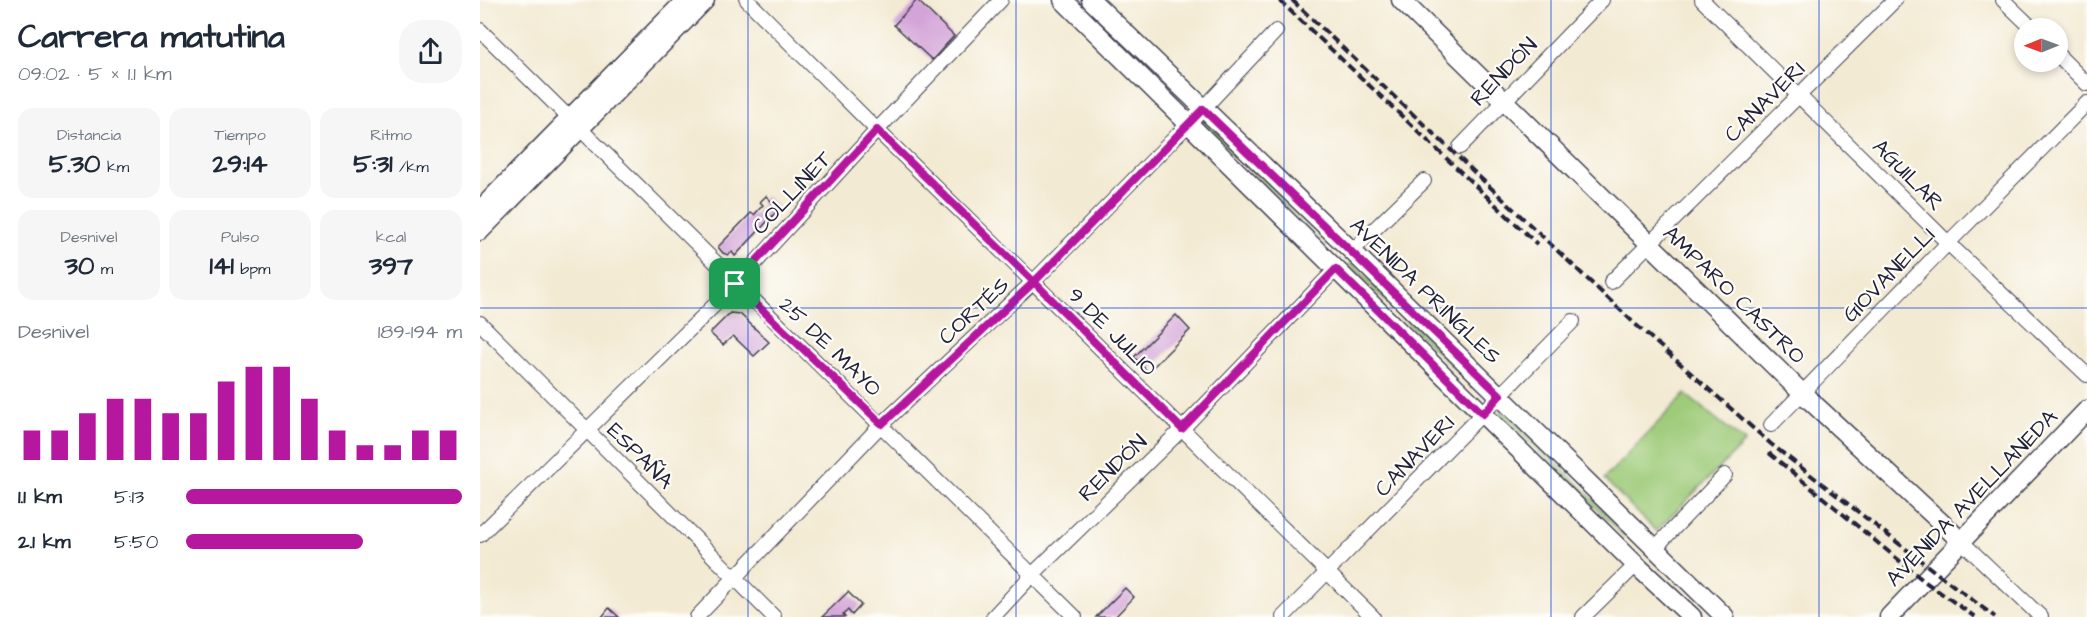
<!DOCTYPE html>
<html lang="es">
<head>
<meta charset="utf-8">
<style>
	:root { --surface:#fff; --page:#f6f6f7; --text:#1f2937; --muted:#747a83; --accent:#b5179e }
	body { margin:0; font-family:"Architects Daughter",sans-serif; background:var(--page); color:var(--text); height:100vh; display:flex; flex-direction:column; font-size:22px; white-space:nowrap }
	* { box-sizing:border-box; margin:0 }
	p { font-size:20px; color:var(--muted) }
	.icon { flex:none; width:33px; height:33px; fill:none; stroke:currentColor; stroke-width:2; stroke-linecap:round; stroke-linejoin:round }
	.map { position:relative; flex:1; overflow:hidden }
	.details { display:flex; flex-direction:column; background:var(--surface); width:480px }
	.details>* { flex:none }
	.needle { width:39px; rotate:269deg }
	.controls { position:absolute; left:1534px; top:18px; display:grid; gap:12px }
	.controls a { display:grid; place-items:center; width:54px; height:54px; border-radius:50%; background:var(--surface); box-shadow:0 3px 9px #0003; font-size:30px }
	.pin { position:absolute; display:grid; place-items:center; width:51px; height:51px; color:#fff; margin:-26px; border-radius:12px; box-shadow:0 3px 9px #0006 }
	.round { display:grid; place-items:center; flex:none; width:63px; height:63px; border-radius:24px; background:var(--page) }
	.head { display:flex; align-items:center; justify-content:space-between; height:102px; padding:0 18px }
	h1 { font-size:33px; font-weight:800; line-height:45px }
	.stats { display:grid; grid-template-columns:repeat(3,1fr); gap:9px; height:102px; padding:6px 18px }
	.stats div { display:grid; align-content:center; border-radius:15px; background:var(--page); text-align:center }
	.stats b { font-size:26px; font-weight:800 }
	.stats small { font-size:16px; font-weight:400 }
	.stats p { font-size:16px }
	.chart { height:168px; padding:12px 18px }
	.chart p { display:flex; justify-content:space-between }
	.chart svg { width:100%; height:108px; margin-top:6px; stroke:var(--accent); stroke-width:6 }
	ul { padding:0 18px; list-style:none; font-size:20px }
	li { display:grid; grid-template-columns:96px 72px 1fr; align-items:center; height:45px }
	li i { height:15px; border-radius:8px; background:var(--accent) }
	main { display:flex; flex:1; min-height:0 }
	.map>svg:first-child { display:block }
</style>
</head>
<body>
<main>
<section class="details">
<div class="head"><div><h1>Carrera matutina</h1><p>09:02 · 5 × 1.1 km</p></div><a class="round"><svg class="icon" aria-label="share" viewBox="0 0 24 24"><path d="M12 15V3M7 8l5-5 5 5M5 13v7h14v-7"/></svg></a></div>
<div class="stats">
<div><p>Distancia</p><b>5.30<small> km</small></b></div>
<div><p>Tiempo</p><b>29:14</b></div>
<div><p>Ritmo</p><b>5:31<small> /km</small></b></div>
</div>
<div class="stats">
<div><p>Desnivel</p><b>30<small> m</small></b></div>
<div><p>Pulso</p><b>141<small> bpm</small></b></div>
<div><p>kcal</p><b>397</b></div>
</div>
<div class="chart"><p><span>Desnivel</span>189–194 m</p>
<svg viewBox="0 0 160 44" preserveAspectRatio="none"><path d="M5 44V32M15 44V32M25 44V25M35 44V19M45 44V19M55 44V25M65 44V25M75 44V12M85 44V6M95 44V6M105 44V19M115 44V32M125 44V38M135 44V38M145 44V32M155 44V32"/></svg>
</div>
<ul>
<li><b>1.1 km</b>5:13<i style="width:100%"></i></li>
<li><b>2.1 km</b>5:50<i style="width:64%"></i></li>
</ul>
</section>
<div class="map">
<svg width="1607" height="617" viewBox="0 0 1607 617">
	<rect width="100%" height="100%" fill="#fdfcf7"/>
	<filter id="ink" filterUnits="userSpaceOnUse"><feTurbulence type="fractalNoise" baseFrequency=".0167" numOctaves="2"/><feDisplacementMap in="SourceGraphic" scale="12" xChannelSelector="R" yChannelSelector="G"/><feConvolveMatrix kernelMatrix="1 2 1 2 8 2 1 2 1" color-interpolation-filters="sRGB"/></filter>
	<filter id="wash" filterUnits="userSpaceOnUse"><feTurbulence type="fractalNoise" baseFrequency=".008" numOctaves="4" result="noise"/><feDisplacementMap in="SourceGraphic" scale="24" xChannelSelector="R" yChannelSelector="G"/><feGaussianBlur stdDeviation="1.35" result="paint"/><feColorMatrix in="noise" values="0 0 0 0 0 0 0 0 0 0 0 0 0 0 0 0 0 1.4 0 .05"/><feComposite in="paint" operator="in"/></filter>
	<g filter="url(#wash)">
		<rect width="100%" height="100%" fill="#f3ead3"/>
		<!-- green -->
		<g fill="#9ecb79" stroke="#60765a" stroke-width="1.5">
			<path d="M595 0H601L695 93 692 96Z"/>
			<path d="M724 119 849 243 846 246 721 122Z"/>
			<path d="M872 262 998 386 995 389 869 265Z"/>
			<path d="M1205 394 1265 442 1176 531 1124 479Z"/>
			<path d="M1022 409 1147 533 1144 536 1019 412Z"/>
		</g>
		<g id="blocks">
			<!-- building -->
			<g fill="#d4a4d9">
				<path d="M437 0 474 36 452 60 414 25Z"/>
				<path d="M286 196 299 209 255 256 252 252 248 255 243 253 238 247 271 213 274 215 283 205 280 202Z"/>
				<path d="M250 313 260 314 289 342 274 356 253 336 243 345 230 333Z"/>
				<path d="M696 315 710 330 668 372 654 357Z"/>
				<path d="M645 588 654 597 635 617H616Z"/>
				<path d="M368 592 381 605 372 615 368 610 363 615 365 617H342Z"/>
				<path d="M129 608 139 617H122Z"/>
			</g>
		</g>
	</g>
	<g filter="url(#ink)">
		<use href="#blocks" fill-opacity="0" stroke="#414052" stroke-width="1.5"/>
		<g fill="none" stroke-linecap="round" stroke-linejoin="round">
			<!-- street casing -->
			<g stroke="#414052" stroke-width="16">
				<g id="street">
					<path d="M267 0 397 130 553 282 893 617"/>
					<path d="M1222 0 1468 243 1607 375"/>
					<path d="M1523 0 1552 28"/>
					<path d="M0 30 595 617"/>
					<path d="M1578 55 1607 84"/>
					<path d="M980 147 1122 0"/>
					<path d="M872 251 944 181"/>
					<path d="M1131 282 1415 0"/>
					<path d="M0 323 294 617"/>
					<path d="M1291 425 1468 243 1607 103"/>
					<path d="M0 535 256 284 397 130 521 0"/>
					<path d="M1482 542 1561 617"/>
					<path d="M1175 548 1245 475"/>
					<path d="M217 617 402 424 553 282 723 109 796 31"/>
					<path d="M513 617 552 575 702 429 856 269"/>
					<path d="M803 617 1093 321"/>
					<path d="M1103 617 1156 565"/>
				</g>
			</g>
			<!-- secondary casing -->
			<g stroke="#414052" stroke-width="21">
				<g id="secondary">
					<path d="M583 0 1156 565 1212 617"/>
					<path d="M611 0 872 251 1245 617"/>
					<path d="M921 0 1322 393 1482 542"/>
					<path d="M0 210 206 0"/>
					<path d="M0 231 225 0"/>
					<path d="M1409 617 1607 410"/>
				</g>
			</g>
			<!-- street -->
			<use href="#street" stroke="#fff" stroke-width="14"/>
			<!-- secondary -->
			<use href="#secondary" stroke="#fff" stroke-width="18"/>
			<!-- rail -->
			<g stroke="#22223b" stroke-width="4" stroke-dasharray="9 4.5" stroke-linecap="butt">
				<path d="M799 0 1057 244"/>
				<path d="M812 0 1154 323 1291 444 1454 571 1515 617"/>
				<path d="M1289 453 1444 581 1495 617"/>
			</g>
		</g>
	</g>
	<g fill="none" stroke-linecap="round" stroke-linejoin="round" filter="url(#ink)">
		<!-- route casing -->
		<g stroke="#fff" stroke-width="12">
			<path id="route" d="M255 284 402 424 554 282 723 109 1020 395 1003 414 856 269 702 429 554 282 397 130 255 284"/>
		</g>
		<!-- route -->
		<use href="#route" stroke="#b5179e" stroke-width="8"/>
	</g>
	<!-- grid -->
	<path fill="none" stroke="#1d4ed8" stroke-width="1.5" stroke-opacity="0.55" d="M268 0V617M536 0V617M804 0V617M1071 0V617M1339 0V617M0 308H1607"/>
	<g text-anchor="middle" stroke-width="4.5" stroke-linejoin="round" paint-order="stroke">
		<!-- street labels -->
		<g font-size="22" fill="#22223b" stroke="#fdfcf7">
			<text transform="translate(1023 71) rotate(-46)" y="8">RENDÓN</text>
			<text transform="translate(1284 101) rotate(-45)" y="8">CANAVERI</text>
			<text transform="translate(1429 174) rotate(45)" y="8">AGUILAR</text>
			<text transform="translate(311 192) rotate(-47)" y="8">COLLINET</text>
			<text transform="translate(1408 274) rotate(-46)" y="8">GIOVANELLI</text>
			<text transform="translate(946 290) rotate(44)" y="8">AVENIDA PRINGLES</text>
			<text transform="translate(1255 294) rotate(44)" y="8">AMPARO CASTRO</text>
			<text transform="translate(493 310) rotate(-43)" y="8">CORTÉS</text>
			<text transform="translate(633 331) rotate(45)" y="8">9 DE JULIO</text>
			<text transform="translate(351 346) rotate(44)" y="8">25 DE MAYO</text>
			<text transform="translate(161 455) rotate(45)" y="8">ESPAÑA</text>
			<text transform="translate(934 455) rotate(-46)" y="8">CANAVERI</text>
			<text transform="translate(632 467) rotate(-44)" y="8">RENDÓN</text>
			<text transform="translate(1491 497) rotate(-46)" y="8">AVENIDA AVELLANEDA</text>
		</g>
	</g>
</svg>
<div class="controls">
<a><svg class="needle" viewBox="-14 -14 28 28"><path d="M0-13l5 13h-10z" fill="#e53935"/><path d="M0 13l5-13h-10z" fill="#747a83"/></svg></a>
</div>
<div class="pin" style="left:255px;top:284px;background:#1e9e55"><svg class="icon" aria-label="arrive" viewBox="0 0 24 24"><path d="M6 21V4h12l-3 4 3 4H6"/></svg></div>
</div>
</main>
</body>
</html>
